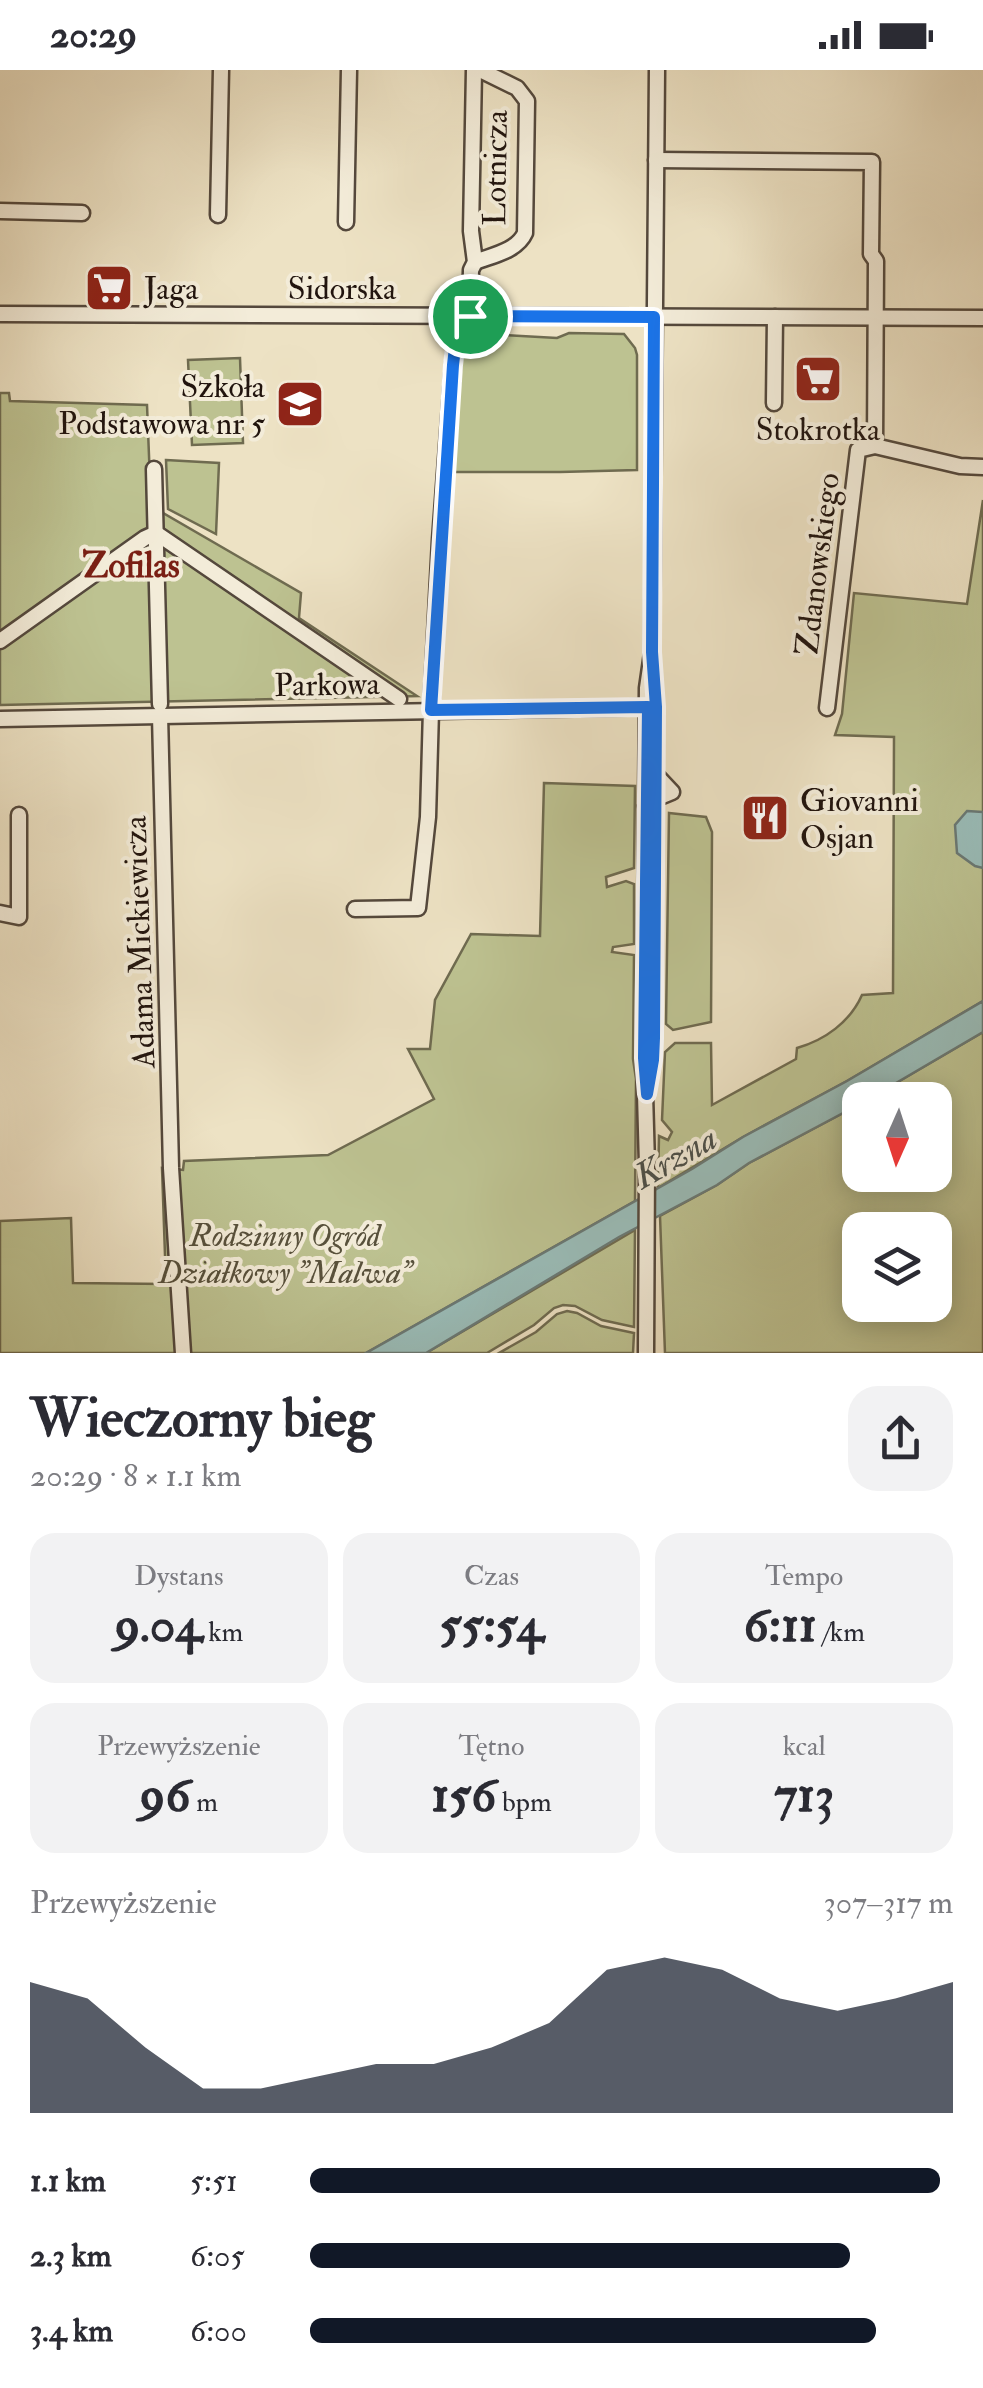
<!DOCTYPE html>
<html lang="pl">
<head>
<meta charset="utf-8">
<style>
	:root { --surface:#fff; --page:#f2f2f3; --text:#2b2b33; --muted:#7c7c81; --accent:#111827 }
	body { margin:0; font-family:"IM FELL Double Pica",serif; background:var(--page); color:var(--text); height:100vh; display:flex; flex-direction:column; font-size:38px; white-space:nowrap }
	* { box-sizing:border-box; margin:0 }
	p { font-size:32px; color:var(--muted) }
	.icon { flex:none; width:55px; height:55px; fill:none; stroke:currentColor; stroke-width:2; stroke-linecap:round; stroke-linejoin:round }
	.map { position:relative; height:1283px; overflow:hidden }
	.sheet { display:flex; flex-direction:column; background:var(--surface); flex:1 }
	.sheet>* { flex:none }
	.needle { width:65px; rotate:183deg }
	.buttons { position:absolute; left:842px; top:1012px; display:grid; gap:20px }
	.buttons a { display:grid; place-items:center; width:110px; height:110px; border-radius:20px; background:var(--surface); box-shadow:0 5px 25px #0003; font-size:50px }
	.pin { position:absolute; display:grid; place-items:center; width:85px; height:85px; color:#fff; margin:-42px; border:5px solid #fff; border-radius:50%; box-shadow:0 2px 10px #0007 }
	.round { display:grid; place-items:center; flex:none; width:105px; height:105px; border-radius:30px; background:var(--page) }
	.summary { display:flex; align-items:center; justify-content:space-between; height:170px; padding:0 30px }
	h1 { font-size:55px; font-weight:700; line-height:75px }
	.figures { display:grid; grid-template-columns:repeat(3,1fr); gap:15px; height:170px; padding:10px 30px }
	.figures div { display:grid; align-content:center; border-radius:25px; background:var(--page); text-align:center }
	.figures b { font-size:50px; font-weight:700 }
	.figures small { font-size:28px; font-weight:400 }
	.figures p { font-size:28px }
	.chart { height:280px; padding:20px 30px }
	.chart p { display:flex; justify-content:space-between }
	.chart svg { width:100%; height:180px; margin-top:10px; fill:var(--accent); opacity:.7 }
	ul { padding:0 30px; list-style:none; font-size:32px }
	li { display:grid; grid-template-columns:160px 120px 1fr; align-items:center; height:75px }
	li i { height:25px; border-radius:12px; background:var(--accent) }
	.status { display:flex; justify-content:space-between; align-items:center; height:70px; padding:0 50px; background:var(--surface); direction:ltr }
	.status svg { height:28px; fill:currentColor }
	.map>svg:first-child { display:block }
</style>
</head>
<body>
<div class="status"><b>20:29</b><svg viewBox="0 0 49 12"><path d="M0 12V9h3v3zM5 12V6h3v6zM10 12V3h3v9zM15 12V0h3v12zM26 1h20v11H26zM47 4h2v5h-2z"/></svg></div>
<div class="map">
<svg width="983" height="1283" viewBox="0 0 983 1283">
	<rect width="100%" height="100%" fill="#ede2c4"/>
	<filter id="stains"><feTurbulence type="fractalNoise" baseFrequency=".002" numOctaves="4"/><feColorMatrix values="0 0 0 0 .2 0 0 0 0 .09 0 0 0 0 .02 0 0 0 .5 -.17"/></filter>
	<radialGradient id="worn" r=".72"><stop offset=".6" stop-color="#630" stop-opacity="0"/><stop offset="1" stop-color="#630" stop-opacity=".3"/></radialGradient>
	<!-- green -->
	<g fill="#bdc291" stroke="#6f6b50" stroke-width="2.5" fill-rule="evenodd">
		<path d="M469 263 557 268 569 263 624 264 635 278 637 285V400L560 402H445C448 370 446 284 469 263Z"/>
		<path d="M240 288 243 373 192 375 188 290Z"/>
		<path d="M0 323H9L10 331 147 335 151 436 301 523 299 548 417 626 0 635Z"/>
		<path d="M166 390 219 393 216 464 168 439Z"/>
		<path d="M983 430V931L847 1011 743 1067 658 1118 659 1066 668 1070 672 1062 662 1050 665 982 675 973H711L712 1035 796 989 797 978C825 970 850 952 862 925L893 923 894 667 835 665 842 644 854 523 967 534Z"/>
		<path d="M544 713 635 716 634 798 606 807 607 817 626 811 634 814V874L613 877 612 882 634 885 633 989 636 1009 635 1131 366 1283H0V1151L71 1148 73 1213 166 1214 162 1098 183 1100 184 1091 328 1085 434 1029 408 979H430L435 930 471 864 540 866Z"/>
		<path d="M669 743 706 747 712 762 711 952 673 960 666 954Z"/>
		<path d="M983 962V1283H665L660 1146 717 1115 749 1093 860 1034V1105H935V1030H867ZM860 1160H935V1235H860Z"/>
		<path d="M635 1160 634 1257 602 1250 575 1236 563 1235 554 1238 534 1255 487 1283H426Z"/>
		<path d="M567 1241 577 1243 601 1256 634 1263 633 1283H499L536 1262 557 1244Z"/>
	</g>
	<!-- water -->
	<g fill="#9abdb9" stroke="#6a7975" stroke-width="2.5">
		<path d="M967 741 983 742V798L975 796 957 783 955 755Z"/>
		<path d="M983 931V962L867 1030H860V1034L749 1093 717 1115 619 1167 426 1283H366L692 1099 743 1067 847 1011Z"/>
	</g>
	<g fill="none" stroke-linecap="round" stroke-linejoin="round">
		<!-- minor casing -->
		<g stroke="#54483c" stroke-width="19">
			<g id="minor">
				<path d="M656 90 872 92 871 184 876 191 875 376 858 380 827 638"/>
				<path d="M0 141 82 143"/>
				<path d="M218 145 221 0"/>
				<path d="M346 152 349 0"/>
				<path d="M475 192C493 185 517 181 525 163L527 31 517 18 480 0"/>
				<path d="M0 244 983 248"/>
				<path d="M470 246 471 200 475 192 471 161 474 0"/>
				<path d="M774 333 775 247"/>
				<path d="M875 376 960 396 983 397"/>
				<path d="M154 399 160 634"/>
				<path d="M0 571 145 468 156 463 399 629"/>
				<path d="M160 645 171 1098 183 1283"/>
				<path d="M0 649 654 637"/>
				<path d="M646 736 655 729 672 722 656 705"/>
				<path d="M355 839 418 838 428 747 431 640 440 470 453 295 456 269 470 246"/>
				<path d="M0 843 19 847V745"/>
				<path d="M646 1283 647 1095 644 988 647 618 652 583 657 0"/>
			</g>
		</g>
		<!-- minor -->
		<use href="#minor" stroke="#f3ecd9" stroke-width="14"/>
	</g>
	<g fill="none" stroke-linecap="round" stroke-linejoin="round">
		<!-- route casing -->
		<g stroke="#fff" stroke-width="20">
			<path id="route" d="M470 246 654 247 652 582 656 637 654 968 653 990 647 1024 644 988 648 637 431 640 453 295 456 269Z"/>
		</g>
		<!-- route -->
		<use href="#route" stroke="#1a73e8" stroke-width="12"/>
	</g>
	<!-- icons -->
	<defs>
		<g id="supermarket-square" transform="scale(2.5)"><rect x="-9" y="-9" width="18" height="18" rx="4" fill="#8f2418" stroke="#f3ecd9"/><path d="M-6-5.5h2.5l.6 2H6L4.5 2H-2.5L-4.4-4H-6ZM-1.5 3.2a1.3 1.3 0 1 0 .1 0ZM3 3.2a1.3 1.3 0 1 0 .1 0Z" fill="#fff"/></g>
		<g id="school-square" transform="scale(2.5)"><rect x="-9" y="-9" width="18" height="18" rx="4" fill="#8f2418" stroke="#f3ecd9"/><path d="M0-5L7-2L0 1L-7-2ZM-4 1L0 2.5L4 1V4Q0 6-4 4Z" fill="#fff"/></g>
		<g id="restaurant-square" transform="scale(2.5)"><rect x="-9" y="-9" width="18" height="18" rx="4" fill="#8f2418" stroke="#f3ecd9"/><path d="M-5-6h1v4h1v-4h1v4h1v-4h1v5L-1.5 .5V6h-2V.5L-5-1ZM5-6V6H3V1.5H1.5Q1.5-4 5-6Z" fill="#fff"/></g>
	</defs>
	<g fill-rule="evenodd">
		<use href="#supermarket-square" x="109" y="218"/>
		<use href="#supermarket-square" x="818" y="309"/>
		<use href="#school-square" x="300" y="334"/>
		<use href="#restaurant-square" x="765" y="748"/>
	</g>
	<g text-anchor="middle" stroke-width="8" stroke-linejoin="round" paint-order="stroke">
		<!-- street labels -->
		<g font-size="32" fill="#21140e" stroke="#f3ecd9">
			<text transform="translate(495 98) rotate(-89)" y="11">Lotnicza</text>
			<text x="342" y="229">Sidorska</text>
			<text transform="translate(817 494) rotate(-83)" y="11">Zdanowskiego</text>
			<text transform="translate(327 614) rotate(-1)" y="11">Parkowa</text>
			<text transform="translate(139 872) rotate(-92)" y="11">Adama Mickiewicza</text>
		</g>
		<!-- poi labels -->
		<g font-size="32" fill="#21140e" stroke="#f3ecd9" text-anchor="start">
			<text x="144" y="229">Jaga</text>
			<text x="265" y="327" text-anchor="end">Szkoła<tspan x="265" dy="37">Podstawowa nr 5</tspan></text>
			<text x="818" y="370" text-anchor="middle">Stokrotka</text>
			<text x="800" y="741">Giovanni<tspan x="800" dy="37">Osjan</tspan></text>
		</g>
		<!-- park labels -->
		<g font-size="32" font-style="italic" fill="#58513c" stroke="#f3ecd9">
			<text x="285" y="1176">Rodzinny Ogród<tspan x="285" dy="37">Działkowy "Malwa"</tspan></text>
		</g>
		<!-- neighbourhood labels -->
		<g font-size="35" font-weight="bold" fill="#7a1f14" stroke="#f3ecd9">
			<text x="131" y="507">Zofilas</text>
		</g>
		<!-- water labels -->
		<g font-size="35" font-style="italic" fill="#4b4f4a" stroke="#f3ecd9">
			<text transform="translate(675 1087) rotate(-30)" y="12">Krzna</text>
		</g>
	</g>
	<rect width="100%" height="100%" filter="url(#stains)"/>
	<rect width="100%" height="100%" fill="url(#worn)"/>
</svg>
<div class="buttons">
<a><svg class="needle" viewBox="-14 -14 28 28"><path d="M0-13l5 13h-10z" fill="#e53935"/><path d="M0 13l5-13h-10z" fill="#7c7c81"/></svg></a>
<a><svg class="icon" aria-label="layers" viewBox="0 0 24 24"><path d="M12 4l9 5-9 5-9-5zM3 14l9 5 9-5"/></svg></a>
</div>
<div class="pin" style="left:470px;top:246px;background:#1e9e55"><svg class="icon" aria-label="arrive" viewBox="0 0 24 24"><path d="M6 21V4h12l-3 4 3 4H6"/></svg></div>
</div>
<section class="sheet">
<div class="summary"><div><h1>Wieczorny bieg</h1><p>20:29 · 8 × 1.1 km</p></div><a class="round"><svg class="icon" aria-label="share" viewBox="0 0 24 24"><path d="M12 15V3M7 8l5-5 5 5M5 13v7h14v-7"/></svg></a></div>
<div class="figures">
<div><p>Dystans</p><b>9.04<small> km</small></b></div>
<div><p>Czas</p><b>55:54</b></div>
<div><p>Tempo</p><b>6:11<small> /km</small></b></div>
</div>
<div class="figures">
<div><p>Przewyższenie</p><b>96<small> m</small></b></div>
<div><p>Tętno</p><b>156<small> bpm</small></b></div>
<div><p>kcal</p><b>713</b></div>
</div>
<div class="chart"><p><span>Przewyższenie</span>307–317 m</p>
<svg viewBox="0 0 160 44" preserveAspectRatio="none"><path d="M0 44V12L10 16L20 28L30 38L40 38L50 35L60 32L70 32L80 28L90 22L100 9L110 6L120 9L130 16L140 19L150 16L160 12V44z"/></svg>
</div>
<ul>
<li><b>1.1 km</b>5:51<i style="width:98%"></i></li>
<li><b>2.3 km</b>6:05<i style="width:84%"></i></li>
<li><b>3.4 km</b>6:00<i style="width:88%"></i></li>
</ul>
</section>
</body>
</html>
